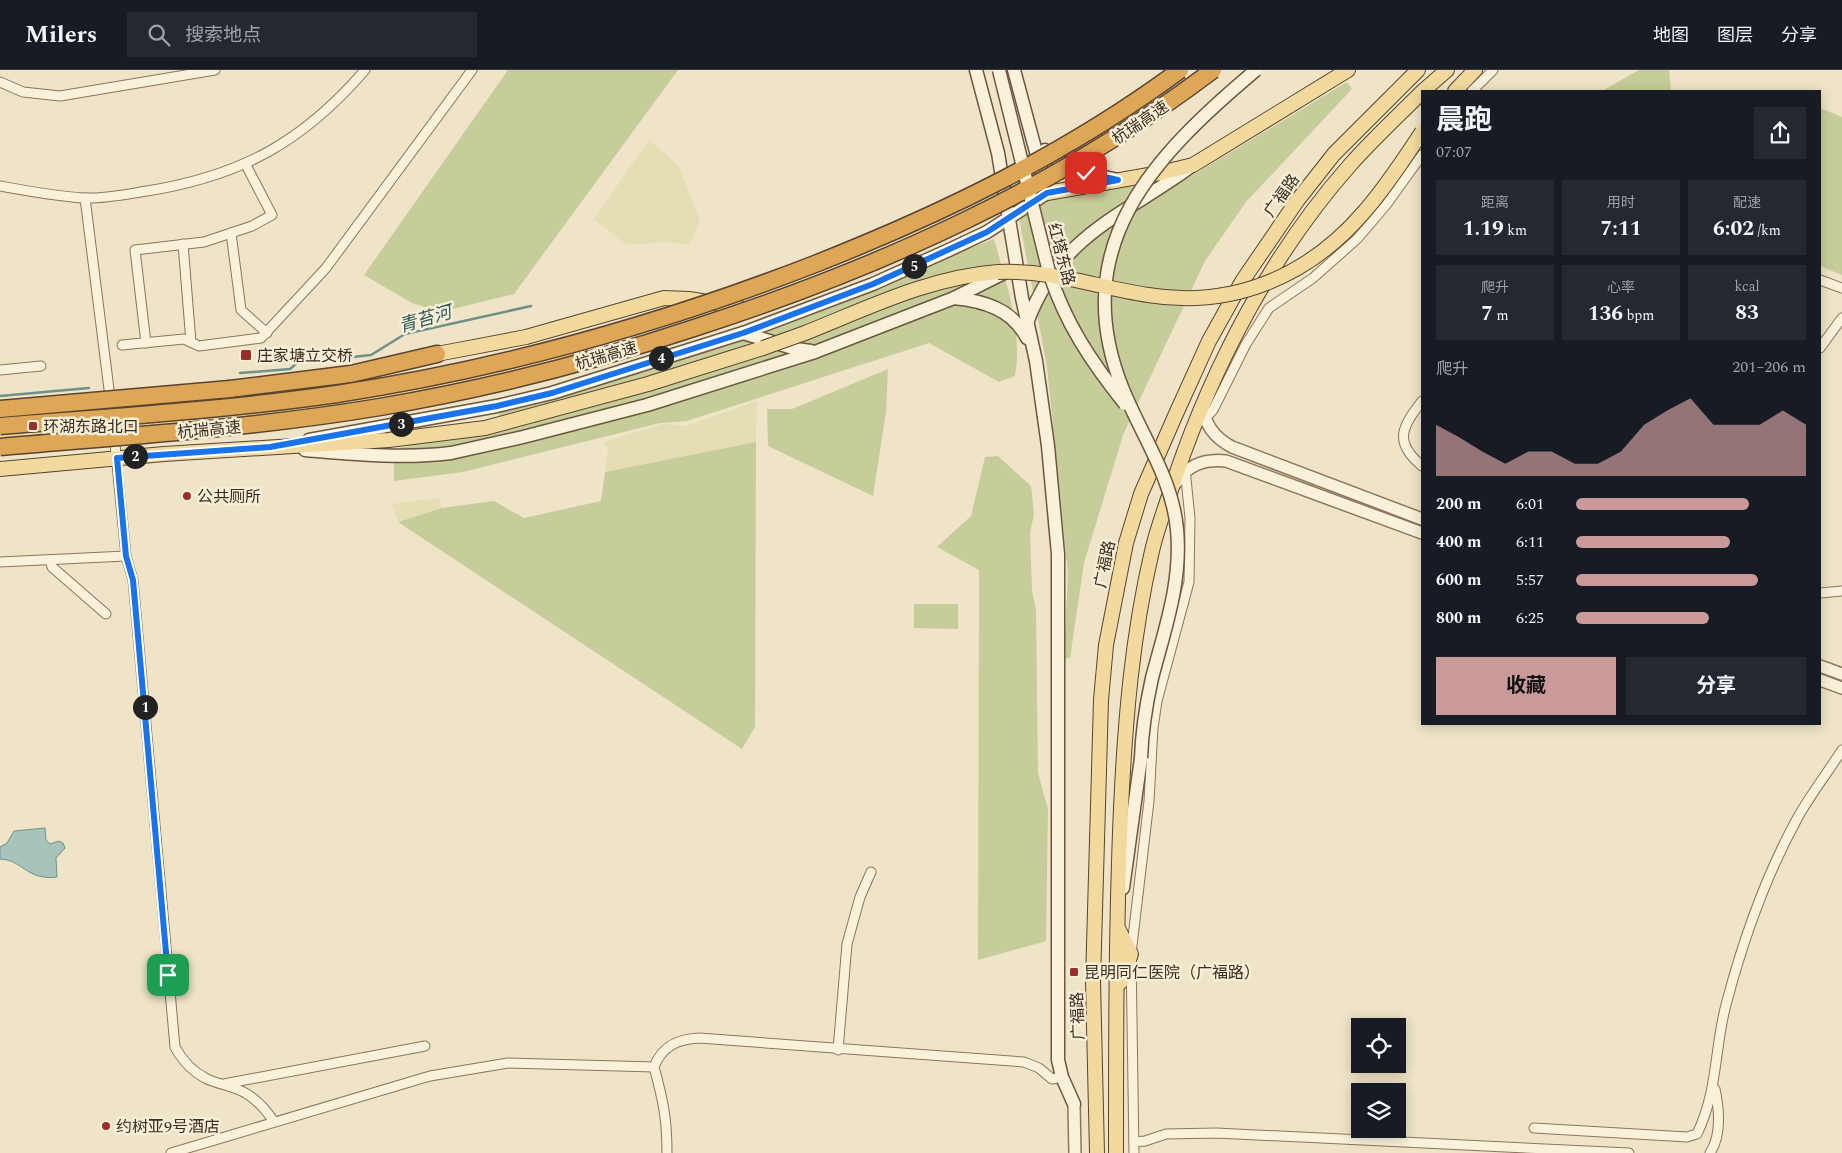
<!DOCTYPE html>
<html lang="zh">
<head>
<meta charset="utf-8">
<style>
	:root { --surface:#171b24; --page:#242831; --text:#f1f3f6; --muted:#9ea1a6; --line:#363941; --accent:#ca9a9b }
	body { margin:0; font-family:Spectral,"Noto Sans SC",serif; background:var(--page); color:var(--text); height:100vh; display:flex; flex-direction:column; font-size:19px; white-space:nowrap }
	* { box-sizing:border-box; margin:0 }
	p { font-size:16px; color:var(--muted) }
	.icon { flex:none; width:28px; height:28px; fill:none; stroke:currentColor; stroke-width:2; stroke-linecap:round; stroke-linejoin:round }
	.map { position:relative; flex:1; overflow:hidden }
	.details { position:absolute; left:1421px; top:20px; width:400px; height:635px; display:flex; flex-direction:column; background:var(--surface); border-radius:0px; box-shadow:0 2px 12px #0003 }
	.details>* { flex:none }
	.fabs { position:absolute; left:1351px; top:948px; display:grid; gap:10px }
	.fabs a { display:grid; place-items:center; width:55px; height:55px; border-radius:0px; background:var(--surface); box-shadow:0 2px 12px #0003; font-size:25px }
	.pin { position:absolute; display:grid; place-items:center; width:42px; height:42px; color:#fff; margin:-21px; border-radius:10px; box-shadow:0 2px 8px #0006 }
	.km { position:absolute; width:25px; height:25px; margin:-12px; border-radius:50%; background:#222; color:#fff; font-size:14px; line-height:25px; text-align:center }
	.round { display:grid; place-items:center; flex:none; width:52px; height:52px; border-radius:0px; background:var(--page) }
	.summary { display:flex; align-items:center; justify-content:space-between; height:85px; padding:0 15px }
	h1 { font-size:28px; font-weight:700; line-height:38px }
	.metrics { display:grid; grid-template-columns:repeat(3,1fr); gap:8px; height:85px; padding:5px 15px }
	.metrics div { display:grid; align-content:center; border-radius:0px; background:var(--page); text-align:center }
	.metrics b { font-size:21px; font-weight:700 }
	.metrics small { font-size:14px; font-weight:400 }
	.metrics p { font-size:14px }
	.chart { height:140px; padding:10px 15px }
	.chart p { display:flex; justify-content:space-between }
	.chart svg { width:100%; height:90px; margin-top:5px; fill:var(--accent); opacity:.7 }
	.cta { display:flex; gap:10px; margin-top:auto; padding:10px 15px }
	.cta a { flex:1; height:58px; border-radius:0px; background:var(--accent); color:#111; font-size:20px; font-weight:700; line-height:58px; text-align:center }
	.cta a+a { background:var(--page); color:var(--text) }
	ul { padding:0 15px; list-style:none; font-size:16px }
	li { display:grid; grid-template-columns:80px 60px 1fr; align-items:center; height:38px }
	li i { height:12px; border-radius:6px; background:var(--accent) }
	header { display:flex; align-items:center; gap:30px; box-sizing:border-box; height:70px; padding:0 25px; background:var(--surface); border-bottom:1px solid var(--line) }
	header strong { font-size:24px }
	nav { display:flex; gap:28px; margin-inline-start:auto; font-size:18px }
	.search { width:350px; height:45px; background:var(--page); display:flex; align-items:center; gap:12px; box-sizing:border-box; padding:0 18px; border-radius:0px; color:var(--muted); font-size:19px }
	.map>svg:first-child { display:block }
</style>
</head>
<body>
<header>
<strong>Milers</strong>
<div class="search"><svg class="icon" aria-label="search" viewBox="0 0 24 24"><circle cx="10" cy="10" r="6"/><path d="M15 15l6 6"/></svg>搜索地点</div>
<nav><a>地图</a><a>图层</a><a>分享</a></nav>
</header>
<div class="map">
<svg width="1842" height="1083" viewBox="0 0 1842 1083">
	<rect width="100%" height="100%" fill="#efe4c7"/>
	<!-- farmland -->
	<g fill="#e5deb4">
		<path d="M649 70 679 96 700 151 689 175 668 172 627 175 594 149Z"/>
		<path d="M757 331 756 372 605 402 608 379 603 372 664 354 685 356Z"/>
		<path d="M439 428 442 438 398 452 392 434Z"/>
	</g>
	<!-- green -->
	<g fill="#c6cd9a">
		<path d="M508 0H678L514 224 440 242 412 233 364 205Z"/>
		<path d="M1639 0H1669L1671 21H1602Z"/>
		<path d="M1347 12 1352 19 1246 132 1205 191 1123 365 1084 493 1070 588 1064 589 1068 504 1047 297 1019 148 1051 127 1118 117 1178 114Z"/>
		<path d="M1820 38 1842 47V205L1820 196Z"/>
		<path d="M994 169C1006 212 1023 261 1015 306L999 312 929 273 687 351 660 353 463 402 394 411V379L501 356 499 343 731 275 883 218 932 193Z"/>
		<path d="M888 299 886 342 873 426 768 376 767 339H792Z"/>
		<path d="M756 372 755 657 742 679 398 452 442 438 494 431 524 448 601 431 605 402Z"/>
		<path d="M998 386 1031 416 1034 444 1030 463 1032 521 1036 539 1038 703 1048 739 1046 871 978 890 979 500 937 477 971 446 985 387Z"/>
		<path d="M914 534H958V559L914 558Z"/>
	</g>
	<!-- water -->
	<path fill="#a8c3bc" stroke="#6e918a" d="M45 758 46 770 50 774 59 771 63 773 65 778 56 788 57 807C27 811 23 790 0 789V777L7 773 14 761Z"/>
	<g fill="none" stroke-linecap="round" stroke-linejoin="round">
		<!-- stream -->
		<g stroke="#6e918a" stroke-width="2.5">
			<path d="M240 303 290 299 297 293 371 285 405 264 531 236"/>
			<path d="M0 326 89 318"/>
		</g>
		<!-- minor casing -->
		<g stroke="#8b765c" stroke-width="11">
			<g id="minor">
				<path d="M0 12 23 22 60 26 215 0"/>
				<path d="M1472 21 1493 0"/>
				<path d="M0 116C28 121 55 126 83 128 104 129 127 124 147 121 241 106 303 72 365 0"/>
				<path d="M85 128 113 351"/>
				<path d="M231 163 241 240 267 263"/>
				<path d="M183 174 191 272"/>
				<path d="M1820 210 1842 218"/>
				<path d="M146 273 135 180 204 172 252 156 272 145 246 95"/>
				<path d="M122 275 184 269 199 276 261 268 326 198 472 0"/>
				<path d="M1820 278 1842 248"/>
				<path d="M0 300 41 296"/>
				<path d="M1422 331C1402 357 1393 372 1422 396"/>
				<path d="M1203 351 1213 340 1246 274 1269 238 1313 208 1357 169 1386 135 1422 85"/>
				<path d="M114 364 126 486 133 510 175 977C182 990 193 1002 207 1009 220 1015 235 1016 247 1024 258 1031 267 1041 274 1052"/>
				<path d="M50 490 52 497 106 544"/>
				<path d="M0 492 126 486"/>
				<path d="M1820 523 1842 521"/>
				<path d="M838 980 847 874 860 827 871 802"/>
				<path d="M224 1014 425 976"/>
				<path d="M1534 1058 1687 1067 1697 1064C1719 1018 1714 976 1727 931 1744 867 1766 805 1798 747 1811 724 1828 702 1842 680"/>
				<path d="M1134 1072 1145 1071 1166 1064 1216 1063 1629 1083"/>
				<path d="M171 1083 430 1006 508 993 654 997"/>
				<path d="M667 1083C667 1048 663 1030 654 997 662 976 678 969 699 968L1024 992 1039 998 1052 1009 1062 1007"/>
				<path d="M1134 1083 1131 884 1149 731 1153 658 1157 631 1189 512 1190 448 1185 399"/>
				<path d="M1710 1083C1722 1065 1719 1038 1715 1019"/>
			</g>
		</g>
		<!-- tertiary casing -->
		<g stroke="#8b765c" stroke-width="14">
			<g id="tertiary">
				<path d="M1203 335C1204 355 1215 368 1232 377L1422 449"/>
				<path d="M1176 413C1188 394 1205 389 1226 391L1422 463"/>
				<path d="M1820 596 1842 604"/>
				<path d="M1820 610 1842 618"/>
				<path d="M1074 1034 1075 1083"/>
			</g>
		</g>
		<!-- secondary casing -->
		<g stroke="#6d573f" stroke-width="15">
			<g id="secondary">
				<path d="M976 0 998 83 1022 228 1036 291 1048 376 1058 484V990L1062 1007 1074 1034"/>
				<path d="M1045 80C1065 100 1091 104 1118 110"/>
				<path d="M954 228C984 231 1012 239 1027 268"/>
				<path d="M1027 253C1060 163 1124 146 1193 95"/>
				<path d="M743 263 796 279 811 281"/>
				<path d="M309 370 497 336 552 323 743 263 873 214 949 180 987 162 1047 123 1014 0"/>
				<path d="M305 380C354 384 403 389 451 383L523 367 647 335 815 282 954 228 1004 203"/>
				<path d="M1123 818 1141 688"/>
			</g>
		</g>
		<!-- primary casing -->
		<g stroke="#594430" stroke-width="16">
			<g id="primary">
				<path d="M1423 21 1447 0"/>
				<path d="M1455 21 1475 0"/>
				<path d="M1019 128 1160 103 1193 95 1348 0"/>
				<path d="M805 263C868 238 930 207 998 202"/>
				<path d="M437 284 526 267 664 228 689 229 738 237"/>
				<path d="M0 368 289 341 396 324 580 284"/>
				<path d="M0 399 164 384 389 370 485 358 648 314 763 278"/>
				<path d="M1119 860 1131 884 1121 912"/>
				<path d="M1097 1083 1093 911 1101 630 1106 575 1126 473 1141 424 1175 346 1209 271 1243 210 1297 131 1334 84 1418 0"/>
				<path d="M1116 1083C1116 968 1116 853 1121 738 1125 652 1132 566 1152 481 1158 455 1168 430 1176 405 1214 294 1272 183 1350 95 1372 70 1398 46 1422 22"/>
			</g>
		</g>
		<!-- motorway casing -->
		<g stroke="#594430" stroke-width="19">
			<path id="motorway" d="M230 319 351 304 437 284"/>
		</g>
		<!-- minor -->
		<use href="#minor" stroke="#f9f1da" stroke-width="9"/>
		<!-- tertiary -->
		<use href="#tertiary" stroke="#f9f1da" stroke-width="11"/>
		<!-- secondary -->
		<use href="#secondary" stroke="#f9f1da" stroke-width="12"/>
		<!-- primary -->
		<use href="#primary" stroke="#f2da9f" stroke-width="14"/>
		<!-- motorway -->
		<use href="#motorway" stroke="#dea758" stroke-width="16"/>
		<!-- secondary-bridge casing -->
		<g stroke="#6d573f" stroke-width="15" stroke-linecap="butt">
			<g id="secondary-bridge">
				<path d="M999 0 1049 202C1065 253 1092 293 1125 334"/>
				<path d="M1141 688C1142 661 1146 635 1152 608 1165 558 1182 512 1177 459 1172 407 1141 365 1122 317 1066 175 1155 85 1256 0"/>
			</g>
		</g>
		<!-- primary-bridge casing -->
		<g stroke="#594430" stroke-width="16" stroke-linecap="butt">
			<g id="primary-bridge">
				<path d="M998 202C1053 200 1095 217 1148 225 1233 239 1309 206 1364 142 1386 117 1404 89 1422 62"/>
				<path d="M763 278 805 263"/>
			</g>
		</g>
		<!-- motorway-bridge casing -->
		<g stroke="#594430" stroke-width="19" stroke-linecap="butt">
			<g id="motorway-bridge">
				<path d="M0 339 230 319"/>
				<path d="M0 356C112 347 226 340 337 324 501 299 661 254 815 194 944 143 1068 83 1180 0"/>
				<path d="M0 377C127 366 254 358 380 337 486 319 592 292 694 258 880 198 1057 118 1213 0"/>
			</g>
		</g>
		<!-- secondary-bridge -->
		<use href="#secondary-bridge" stroke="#f9f1da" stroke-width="12"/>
		<!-- primary-bridge -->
		<use href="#primary-bridge" stroke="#f2da9f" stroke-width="14"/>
		<!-- motorway-bridge -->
		<use href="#motorway-bridge" stroke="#dea758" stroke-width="16"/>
	</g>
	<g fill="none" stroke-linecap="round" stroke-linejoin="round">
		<!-- route casing -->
		<g stroke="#fff" stroke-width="10">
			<path id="route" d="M168 905 133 510 126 486 117 388 270 377 497 336 552 323 743 263 873 214 987 162 1047 123 1118 110 1086 103"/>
		</g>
		<!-- route -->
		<use href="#route" stroke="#1a73e8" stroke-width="6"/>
	</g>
	<!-- markers -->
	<g fill="#9a2e2b" stroke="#f6eed6" stroke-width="2">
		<rect x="240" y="279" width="12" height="12" rx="2.5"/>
		<rect x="28" y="351" width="10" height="10" rx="2.5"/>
		<circle cx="187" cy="426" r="5"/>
		<rect x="1069" y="897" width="10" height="10" rx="2.5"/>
		<circle cx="106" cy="1056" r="5"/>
	</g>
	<g text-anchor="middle" stroke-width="5" stroke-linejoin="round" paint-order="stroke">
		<!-- street labels -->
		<g font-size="16" fill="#3b2e1f" stroke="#f6eed6">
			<text transform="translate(1140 52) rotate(-34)" y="6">杭瑞高速</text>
			<text transform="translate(1281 125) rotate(-54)" y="6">广福路</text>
			<text transform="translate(1062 184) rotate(75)" y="6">红塔东路</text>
			<text transform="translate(606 285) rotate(-16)" y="6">杭瑞高速</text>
			<text transform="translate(209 359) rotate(-5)" y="6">杭瑞高速</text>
			<text transform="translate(1104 494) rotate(-78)" y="6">广福路</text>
			<text transform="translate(1077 946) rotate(-92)" y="6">广福路</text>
		</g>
		<!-- poi labels -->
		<g font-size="16" fill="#3b2e1f" stroke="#f6eed6" text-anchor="start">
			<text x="257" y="291">庄家塘立交桥</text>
			<text x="43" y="362">环湖东路北口</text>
			<text x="197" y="432">公共厕所</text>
			<text x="1084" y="908">昆明同仁医院（广福路）</text>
			<text x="116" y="1062">约树亚9号酒店</text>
		</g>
		<!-- water labels -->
		<g font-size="18" font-style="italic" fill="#2f5b59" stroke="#f6eed6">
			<text transform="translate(425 249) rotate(-16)" y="6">青苔河</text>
		</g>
	</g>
</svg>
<div class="fabs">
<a><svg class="icon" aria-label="locate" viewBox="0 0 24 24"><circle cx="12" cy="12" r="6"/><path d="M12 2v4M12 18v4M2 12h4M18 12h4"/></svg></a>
<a><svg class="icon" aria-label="layers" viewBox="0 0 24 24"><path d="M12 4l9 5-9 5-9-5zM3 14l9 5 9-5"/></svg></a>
</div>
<div class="pin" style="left:168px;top:905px;background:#1e9e55"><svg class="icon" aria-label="arrive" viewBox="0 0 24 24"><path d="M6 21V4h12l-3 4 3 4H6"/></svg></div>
<div class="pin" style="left:1086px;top:103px;background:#d93025"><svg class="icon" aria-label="check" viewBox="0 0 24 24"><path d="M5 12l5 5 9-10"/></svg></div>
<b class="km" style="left:145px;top:637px">1</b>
<b class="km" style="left:135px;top:386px">2</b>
<b class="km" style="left:401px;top:354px">3</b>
<b class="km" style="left:661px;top:288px">4</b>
<b class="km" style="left:914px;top:196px">5</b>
<section class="details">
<div class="summary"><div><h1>晨跑</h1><p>07:07</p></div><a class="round"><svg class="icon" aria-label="share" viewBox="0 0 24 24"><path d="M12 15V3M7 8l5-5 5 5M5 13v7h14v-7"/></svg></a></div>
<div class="metrics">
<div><p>距离</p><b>1.19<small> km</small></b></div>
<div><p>用时</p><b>7:11</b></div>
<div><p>配速</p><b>6:02<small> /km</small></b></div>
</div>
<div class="metrics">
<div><p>爬升</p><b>7<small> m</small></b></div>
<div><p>心率</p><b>136<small> bpm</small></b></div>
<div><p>kcal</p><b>83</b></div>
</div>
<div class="chart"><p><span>爬升</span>201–206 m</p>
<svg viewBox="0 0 160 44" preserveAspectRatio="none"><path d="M0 44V19L10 25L20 32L30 38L40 32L50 32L60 38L70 38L80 32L90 19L100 12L110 6L120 19L130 19L140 19L150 12L160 19V44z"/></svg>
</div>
<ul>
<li><b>200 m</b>6:01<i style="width:75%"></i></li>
<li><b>400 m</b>6:11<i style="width:67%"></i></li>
<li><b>600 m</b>5:57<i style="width:79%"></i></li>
<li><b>800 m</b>6:25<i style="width:58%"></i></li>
</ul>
<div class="cta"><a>收藏</a><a>分享</a></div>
</section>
</div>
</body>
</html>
